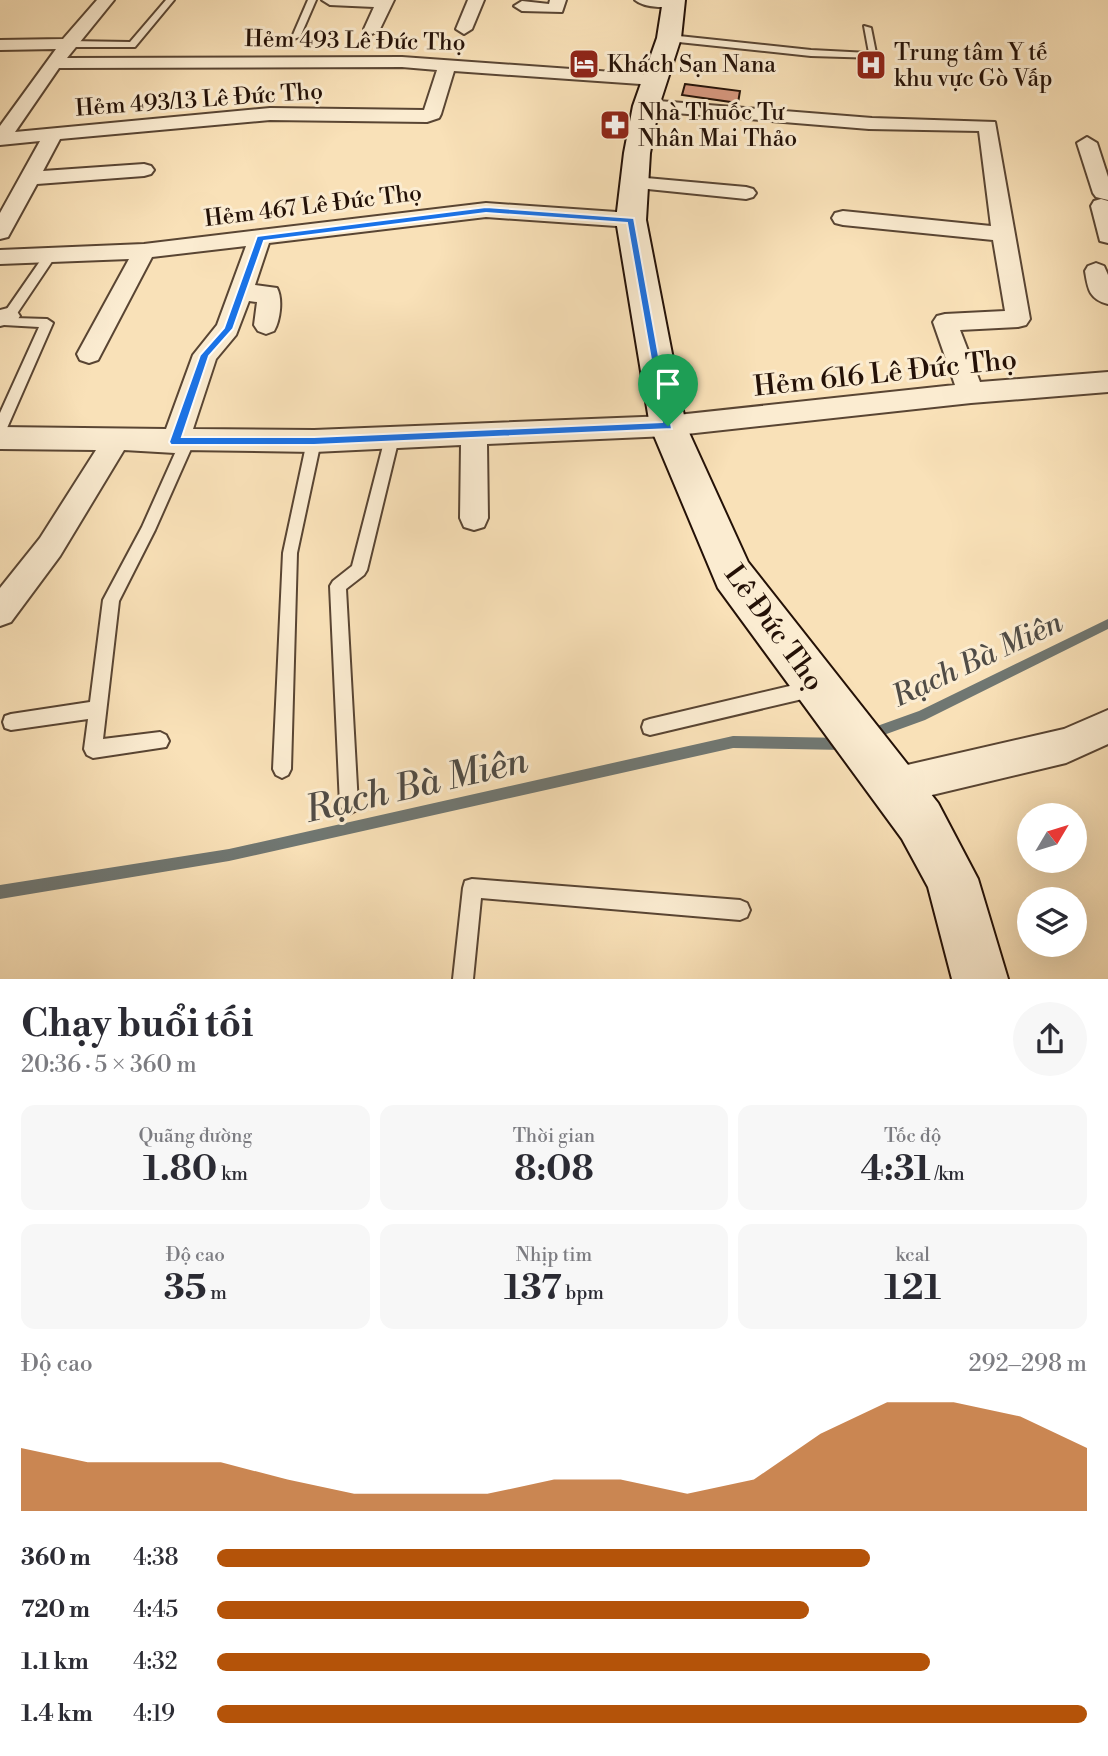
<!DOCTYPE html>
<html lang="vi">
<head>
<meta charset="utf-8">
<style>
	:root { --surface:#fff; --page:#f7f7f7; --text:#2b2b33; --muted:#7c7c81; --accent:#b45309 }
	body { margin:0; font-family:"Libre Bodoni",serif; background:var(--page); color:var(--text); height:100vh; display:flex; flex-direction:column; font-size:26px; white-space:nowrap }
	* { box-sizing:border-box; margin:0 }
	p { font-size:23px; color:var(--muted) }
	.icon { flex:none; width:38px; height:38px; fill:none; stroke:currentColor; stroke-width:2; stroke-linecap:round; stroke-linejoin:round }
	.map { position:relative; height:979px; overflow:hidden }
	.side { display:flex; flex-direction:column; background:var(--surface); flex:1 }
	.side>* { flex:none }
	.needle { width:46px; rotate:52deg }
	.fabs { position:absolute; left:1017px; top:803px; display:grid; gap:14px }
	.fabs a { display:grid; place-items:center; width:70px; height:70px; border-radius:50%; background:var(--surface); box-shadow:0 7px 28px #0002; font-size:35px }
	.pin { position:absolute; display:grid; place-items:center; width:60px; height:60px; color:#fff; margin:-72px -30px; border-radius:50% 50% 50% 0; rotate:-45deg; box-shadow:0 0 7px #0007 }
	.pin .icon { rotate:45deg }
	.round { display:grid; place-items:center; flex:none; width:74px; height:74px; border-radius:37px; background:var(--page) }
	.headline { display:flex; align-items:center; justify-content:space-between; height:119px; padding:0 21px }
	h1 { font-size:38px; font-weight:800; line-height:52px }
	.stats { display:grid; grid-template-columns:repeat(3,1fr); gap:10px; height:119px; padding:7px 21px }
	.stats div { display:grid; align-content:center; border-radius:14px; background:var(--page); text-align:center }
	.stats b { font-size:35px; font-weight:800 }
	.stats small { font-size:19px; font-weight:400 }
	.stats p { font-size:19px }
	.chart { height:196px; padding:14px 21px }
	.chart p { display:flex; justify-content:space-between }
	.chart svg { width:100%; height:126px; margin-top:7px; fill:var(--accent); opacity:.7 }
	ul { padding:0 21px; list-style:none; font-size:23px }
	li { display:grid; grid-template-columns:112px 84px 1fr; align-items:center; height:52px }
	li i { height:18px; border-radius:9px; background:var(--accent) }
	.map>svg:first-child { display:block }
</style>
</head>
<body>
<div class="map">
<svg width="1108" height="979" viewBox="0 0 1108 979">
	<rect width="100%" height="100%" fill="#f9e1b8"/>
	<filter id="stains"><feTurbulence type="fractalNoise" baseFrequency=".00286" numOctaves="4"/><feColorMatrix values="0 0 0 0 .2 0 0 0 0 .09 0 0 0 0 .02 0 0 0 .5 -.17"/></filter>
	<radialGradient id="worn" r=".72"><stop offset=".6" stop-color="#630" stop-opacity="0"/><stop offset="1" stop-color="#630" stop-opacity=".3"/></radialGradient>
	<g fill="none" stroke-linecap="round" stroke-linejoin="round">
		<!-- stream -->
		<g fill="#707772" fill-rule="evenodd">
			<path d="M1108 619V629L925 720 870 740 866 738 864 734 866 730 919 711Z"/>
			<path d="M733 736 845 738 849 740 851 744 849 748 845 750 733 748 229 861 0 899V885L229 849Z"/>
		</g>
	</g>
	<!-- building -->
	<path fill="#d6977e" stroke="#241107" stroke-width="2" d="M685 84 740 91 738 103 682 95Z"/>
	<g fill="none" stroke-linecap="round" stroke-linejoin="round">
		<!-- lane casing -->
		<g stroke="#594533" stroke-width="4">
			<g id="lane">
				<path d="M166 0H174L135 47H68L64 44 68 41 130 42Z"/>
				<path d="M308 0H316L300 37 293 39 292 37Z"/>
				<path d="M864 26 871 28 877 58 811 56 669 41 665 38 669 35 811 50 869 53Z"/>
				<path d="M51 250 57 254 14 318 47 319 53 323 7 428 0 433V413L39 327 4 325 2 316 47 251Z"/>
				<path d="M392 433 399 438 367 570 364 575 346 589 358 805 355 811 349 814 343 811 340 805 330 586 333 581 352 566 385 438Z"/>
				<path d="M314 436 321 441 297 553 291 769 288 775 282 778 276 775 273 769 283 553 307 441Z"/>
				<path d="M187 437 194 442 155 530 119 601 103 739 160 732 166 735 169 741 166 747 93 758 87 755 84 749 88 719 11 730 5 728 3 722 5 716 11 714 90 702 103 600 142 527 180 442Z"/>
				<path d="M811 681 817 683 819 689 817 695 811 697 650 735 644 733 642 727 644 721 650 719Z"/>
				<path d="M472 879 740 900 747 903 750 910 747 917 740 920 481 898 473 979H453L463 888 465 881Z"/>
			</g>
		</g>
		<!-- street casing -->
		<g stroke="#594533" stroke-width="4">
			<g id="street">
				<path d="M97 0H114L67 58 402 57 655 75 664 80 655 85 454 71 441 114 439 118 427 122 270 120 60 139 43 171 144 164 151 166 154 170 151 174 144 176 37 184 8 237 0 239V213L40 141 0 145V126L56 49 0 50V40L63 39ZM402 67 437 70 424 110 270 108 15 132 59 68Z"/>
				<path d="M322 0H394L380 29 372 34 364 29 374 7 330 5Z"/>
				<path d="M468 0H484L472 29 464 34 456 29Z"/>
				<path d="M550 0H566L562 12 522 11 514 6 522 1 549 4Z"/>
				<path d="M635 0H681L682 2C673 10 644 8 635 0Z"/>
				<path d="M646 100 872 118 995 122 1030 319 1026 325 1018 327 960 330 980 382 1108 372V392L971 403 668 436 487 444 488 518 484 527 474 530 464 527 460 518 461 445 314 452 182 450 175 453 124 450 60 556 11 622 0 626V588L40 538 96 450 0 449V427L166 429 193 355 217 325 246 246 152 257 98 360 89 363 80 360 77 354 129 259 0 264V250L144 244 486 203 631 213 639 215 642 220 639 225 631 227 486 217 269 243 255 285 277 288C283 299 280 321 274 331L266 334 258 331 254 325 257 302 249 301 236 335 216 359 193 429 314 430 668 416 955 385 933 322 937 316 945 314 1005 311 993 240 843 225 835 223 832 218 835 213 843 211 991 226 979 131 869 129 639 110 637 106 639 102Z"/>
				<path d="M1087 137 1097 143 1108 177V200L1096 197 1093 193 1077 143Z"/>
				<path d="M635 177 746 187 753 189 756 193 753 197 746 199 628 187 625 183 628 179Z"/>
				<path d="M1101 199 1108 201V243L1100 241 1091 206 1094 201Z"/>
				<path d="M1096 263 1104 266 1108 275V304C1089 299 1088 289 1085 271L1088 266Z"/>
				<path d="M8 308 16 310 20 316 16 322 0 326V310Z"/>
				<path d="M1108 710V744L1066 763 894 804 881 799 876 786 881 773 894 768 1064 729Z"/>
			</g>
		</g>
		<!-- secondary casing -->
		<g stroke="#241107" stroke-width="4">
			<path id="secondary" d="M663 0H685L681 38 659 106 650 153 646 220 686 426 748 562 938 803 978 879 1008 979H952L928 887 902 839 718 588 650 426 616 220 624 153 633 106 657 38Z"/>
		</g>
		<!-- lane -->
		<use href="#lane" fill="#fbecd1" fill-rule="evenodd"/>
		<!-- street -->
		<use href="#street" fill="#fbecd1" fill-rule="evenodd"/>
		<!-- secondary -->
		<use href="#secondary" fill="#fbecd1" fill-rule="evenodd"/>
	</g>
	<!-- route -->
	<path fill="#1a73e8" stroke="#fff" stroke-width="2" fill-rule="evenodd" d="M486 207 634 218 672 429 314 445H171L169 442 200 355 224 328 257 236ZM486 213 627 223 662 422 314 437H182L209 356 233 329 264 241Z"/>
	<!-- icons -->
	<defs>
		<g id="hotel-square" transform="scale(1.575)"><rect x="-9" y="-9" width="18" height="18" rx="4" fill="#8f2418" stroke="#fbecd1"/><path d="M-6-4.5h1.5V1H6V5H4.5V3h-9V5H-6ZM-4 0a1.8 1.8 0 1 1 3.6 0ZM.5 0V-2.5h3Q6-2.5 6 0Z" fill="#fff"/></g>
		<g id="hospital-square" transform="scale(1.575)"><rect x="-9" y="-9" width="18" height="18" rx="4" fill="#8f2418" stroke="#fbecd1"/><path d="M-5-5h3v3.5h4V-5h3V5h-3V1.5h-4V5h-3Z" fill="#fff"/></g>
		<g id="pharmacy-square" transform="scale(1.575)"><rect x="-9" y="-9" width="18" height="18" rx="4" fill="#8f2418" stroke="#fbecd1"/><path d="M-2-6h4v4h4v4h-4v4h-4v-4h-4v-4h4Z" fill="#fff"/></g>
	</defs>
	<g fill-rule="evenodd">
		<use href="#hotel-square" x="584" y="64"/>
		<use href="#hospital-square" x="871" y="65"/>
		<use href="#pharmacy-square" x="615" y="125"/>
	</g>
	<g text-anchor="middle" stroke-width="6" stroke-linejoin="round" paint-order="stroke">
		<!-- far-street labels -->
		<g font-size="23" fill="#241107" stroke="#fbecd1">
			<text transform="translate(355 40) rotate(1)" y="8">Hẻm 493 Lê Đức Thọ</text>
			<text transform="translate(199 99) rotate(-4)" y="8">Hẻm 493/13 Lê Đức Thọ</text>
			<text transform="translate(313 205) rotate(-7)" y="8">Hẻm 467 Lê Đức Thọ</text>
		</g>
		<!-- far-poi labels -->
		<g font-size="23" fill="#241107" stroke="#fbecd1" text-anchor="start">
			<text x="894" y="60">Trung tâm Y tế<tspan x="894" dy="26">khu vực Gò Vấp</tspan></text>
			<text x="607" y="72">Khách Sạn Nana</text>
			<text x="638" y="120">Nhà Thuốc Tư<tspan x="638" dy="26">Nhân Mai Thảo</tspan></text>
		</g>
		<!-- street labels -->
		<g font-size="28" fill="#241107" stroke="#fbecd1">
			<text transform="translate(885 372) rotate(-6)" y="10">Hẻm 616 Lê Đức Thọ</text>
			<text transform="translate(775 627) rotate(54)" y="10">Lê Đức Thọ</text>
		</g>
		<!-- water labels -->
		<g font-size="30" font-style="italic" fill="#504c46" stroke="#fbecd1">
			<text transform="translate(977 659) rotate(-25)" y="10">Rạch Bà Miên</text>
		</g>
		<!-- near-water labels -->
		<g font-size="37" font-style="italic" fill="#504c46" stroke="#fbecd1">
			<text transform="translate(416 784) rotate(-13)" y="13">Rạch Bà Miên</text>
		</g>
	</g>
	<rect width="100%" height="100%" filter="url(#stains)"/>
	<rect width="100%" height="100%" fill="url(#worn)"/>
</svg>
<div class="fabs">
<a><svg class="needle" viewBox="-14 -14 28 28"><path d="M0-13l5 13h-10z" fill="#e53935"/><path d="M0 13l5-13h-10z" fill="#7c7c81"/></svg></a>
<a><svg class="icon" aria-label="layers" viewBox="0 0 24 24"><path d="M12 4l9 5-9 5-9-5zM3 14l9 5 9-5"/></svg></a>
</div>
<div class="pin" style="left:668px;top:426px;background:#1e9e55"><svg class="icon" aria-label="arrive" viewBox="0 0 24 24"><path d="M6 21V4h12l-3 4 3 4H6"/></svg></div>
</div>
<section class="side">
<div class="headline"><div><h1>Chạy buổi tối</h1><p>20:36 · 5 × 360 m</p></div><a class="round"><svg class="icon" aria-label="share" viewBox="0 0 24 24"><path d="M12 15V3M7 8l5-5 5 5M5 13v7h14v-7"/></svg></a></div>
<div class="stats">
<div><p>Quãng đường</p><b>1.80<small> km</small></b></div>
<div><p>Thời gian</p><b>8:08</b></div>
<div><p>Tốc độ</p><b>4:31<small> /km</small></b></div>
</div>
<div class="stats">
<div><p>Độ cao</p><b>35<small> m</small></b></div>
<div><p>Nhịp tim</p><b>137<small> bpm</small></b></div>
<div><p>kcal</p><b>121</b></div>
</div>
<div class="chart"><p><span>Độ cao</span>292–298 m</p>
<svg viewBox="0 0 160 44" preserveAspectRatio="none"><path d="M0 44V22L10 27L20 27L30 27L40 33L50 38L60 38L70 38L80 33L90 33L100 38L110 33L120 17L130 6L140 6L150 11L160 22V44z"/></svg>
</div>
<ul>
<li><b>360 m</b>4:38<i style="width:75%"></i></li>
<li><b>720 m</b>4:45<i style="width:68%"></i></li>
<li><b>1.1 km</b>4:32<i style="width:82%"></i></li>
<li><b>1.4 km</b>4:19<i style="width:100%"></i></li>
</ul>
</section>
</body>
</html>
